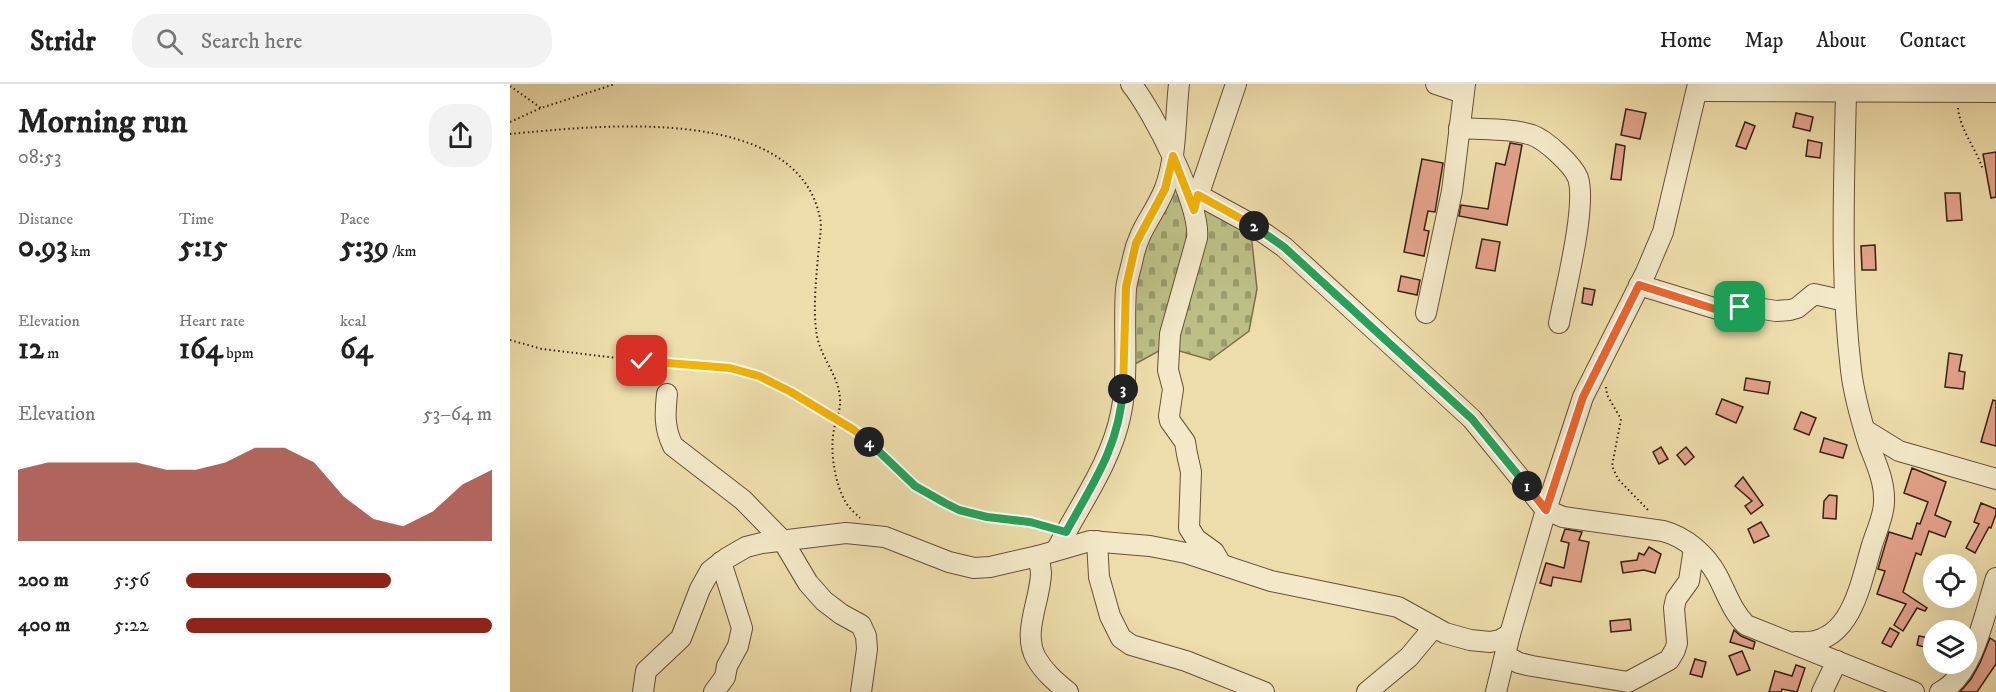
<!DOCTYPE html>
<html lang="en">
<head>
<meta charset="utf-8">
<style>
	:root { --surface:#fff; --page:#f2f2f2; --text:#222; --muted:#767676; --line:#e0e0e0; --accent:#8f2418 }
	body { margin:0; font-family:"IM FELL DW Pica",serif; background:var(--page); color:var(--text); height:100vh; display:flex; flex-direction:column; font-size:22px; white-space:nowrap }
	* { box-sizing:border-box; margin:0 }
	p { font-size:20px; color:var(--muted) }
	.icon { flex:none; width:33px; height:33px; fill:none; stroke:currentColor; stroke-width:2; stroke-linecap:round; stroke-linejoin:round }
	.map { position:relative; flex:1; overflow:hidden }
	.panel { display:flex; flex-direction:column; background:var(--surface); width:510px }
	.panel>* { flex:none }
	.tools { position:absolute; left:1413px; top:470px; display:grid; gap:12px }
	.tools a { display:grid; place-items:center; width:54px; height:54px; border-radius:50%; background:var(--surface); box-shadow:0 6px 24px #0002; font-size:30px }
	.pin { position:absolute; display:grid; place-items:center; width:51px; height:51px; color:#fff; margin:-26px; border-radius:12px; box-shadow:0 3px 9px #0006 }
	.km { position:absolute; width:30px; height:30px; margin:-15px; border-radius:50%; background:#222; color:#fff; font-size:16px; line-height:30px; text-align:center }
	.round { display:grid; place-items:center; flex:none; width:63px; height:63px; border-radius:24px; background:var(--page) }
	.head { display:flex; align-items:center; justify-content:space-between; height:102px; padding:0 18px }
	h1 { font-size:33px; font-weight:700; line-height:45px }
	.stats { display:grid; grid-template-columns:repeat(3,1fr); gap:9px; height:102px; padding:6px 18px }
	.stats div { display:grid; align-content:center }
	.stats b { font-size:30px; font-weight:700 }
	.stats small { font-size:16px; font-weight:400 }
	.stats p { font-size:16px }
	.chart { height:168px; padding:12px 18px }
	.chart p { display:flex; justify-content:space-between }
	.chart svg { width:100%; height:108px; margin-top:6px; fill:var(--accent); opacity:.7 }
	ul { padding:0 18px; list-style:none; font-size:20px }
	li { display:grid; grid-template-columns:96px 72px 1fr; align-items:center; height:45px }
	li i { height:15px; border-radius:8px; background:var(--accent) }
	header { display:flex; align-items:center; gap:36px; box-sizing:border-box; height:84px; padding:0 30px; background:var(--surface); border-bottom:2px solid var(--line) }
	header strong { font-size:28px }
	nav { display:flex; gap:33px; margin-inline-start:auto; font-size:21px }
	.search { width:420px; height:54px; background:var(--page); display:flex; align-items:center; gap:15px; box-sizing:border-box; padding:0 21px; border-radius:24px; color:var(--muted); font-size:22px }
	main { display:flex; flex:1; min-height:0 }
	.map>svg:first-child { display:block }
</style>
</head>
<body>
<header>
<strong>Stridr</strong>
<div class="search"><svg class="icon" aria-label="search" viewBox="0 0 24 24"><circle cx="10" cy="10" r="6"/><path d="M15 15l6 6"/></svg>Search here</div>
<nav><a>Home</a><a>Map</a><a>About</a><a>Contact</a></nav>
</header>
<main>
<section class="panel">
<div class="head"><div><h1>Morning run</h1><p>08:53</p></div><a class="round"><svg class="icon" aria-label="share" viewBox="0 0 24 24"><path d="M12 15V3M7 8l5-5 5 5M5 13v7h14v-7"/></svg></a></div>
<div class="stats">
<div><p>Distance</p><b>0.93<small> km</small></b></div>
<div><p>Time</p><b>5:15</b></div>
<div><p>Pace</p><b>5:39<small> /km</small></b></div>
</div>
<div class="stats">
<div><p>Elevation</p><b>12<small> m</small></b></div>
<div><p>Heart rate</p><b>164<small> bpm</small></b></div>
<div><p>kcal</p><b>64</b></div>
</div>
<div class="chart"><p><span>Elevation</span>53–64 m</p>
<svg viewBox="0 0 160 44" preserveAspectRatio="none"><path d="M0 44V15L10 12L20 12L30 12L40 12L50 15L60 15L70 12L80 6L90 6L100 12L110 26L120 35L130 38L140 32L150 21L160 15V44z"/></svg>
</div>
<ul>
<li><b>200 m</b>5:56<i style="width:67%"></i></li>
<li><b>400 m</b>5:22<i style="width:100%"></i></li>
</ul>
</section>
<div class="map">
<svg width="1486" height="608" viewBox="0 0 1486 608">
	<defs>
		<pattern id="cemetery-stones" width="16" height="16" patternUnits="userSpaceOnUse" patternTransform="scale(1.5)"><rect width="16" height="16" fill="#bcc086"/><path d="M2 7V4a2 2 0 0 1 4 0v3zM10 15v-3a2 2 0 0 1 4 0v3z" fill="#9a9c6c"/></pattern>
	</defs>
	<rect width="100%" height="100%" fill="#edddaa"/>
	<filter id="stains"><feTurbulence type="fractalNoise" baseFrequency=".00333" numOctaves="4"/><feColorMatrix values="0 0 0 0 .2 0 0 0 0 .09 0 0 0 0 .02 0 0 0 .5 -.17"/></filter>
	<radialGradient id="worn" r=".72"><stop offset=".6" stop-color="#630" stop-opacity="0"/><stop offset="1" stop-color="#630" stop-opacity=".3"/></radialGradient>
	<!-- cemetery -->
	<path fill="url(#cemetery-stones)" stroke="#7a704c" stroke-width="1.5" d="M661 98 740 140 747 205 739 247 700 276 656 263 625 280 610 214 624 141 649 101Z"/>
	<!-- building -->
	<g fill="#e2a28a" stroke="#382111" stroke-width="1.5">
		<path d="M1116 25 1136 29 1130 55 1111 51Z"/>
		<path d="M1286 29 1303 33 1300 47 1283 43Z"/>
		<path d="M1235 38 1245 42 1236 65 1226 62Z"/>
		<path d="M1298 56 1312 59 1310 74 1296 72Z"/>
		<path d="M1000 59 1012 61 997 141 949 132 951 121 978 125 986 79 995 81Z"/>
		<path d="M1106 60 1115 62 1111 96 1101 95Z"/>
		<path d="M1486 68V113L1481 114 1473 70Z"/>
		<path d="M912 75 933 79 925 128 918 127 914 146 919 147 914 172 894 168Z"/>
		<path d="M1435 109H1450L1452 136 1437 137Z"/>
		<path d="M972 155 990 158 985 187 966 184Z"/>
		<path d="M1365 161 1366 186H1352L1351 162Z"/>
		<path d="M891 192 910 196 907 211 888 207Z"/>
		<path d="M1074 204 1085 206 1082 221 1072 219Z"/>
		<path d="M1439 269 1452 271 1449 287 1455 288 1453 305 1435 303Z"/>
		<path d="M1236 294 1260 298 1258 310 1234 306Z"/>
		<path d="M1212 315 1233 323 1226 339 1206 330Z"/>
		<path d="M1483 316 1486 317V362L1471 358Z"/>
		<path d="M1291 328 1306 334 1299 351 1284 345Z"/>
		<path d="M1314 354 1337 361 1333 374 1310 368Z"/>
		<path d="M1151 363 1158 375 1149 380 1143 368Z"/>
		<path d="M1176 363 1184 373 1175 381 1167 371Z"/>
		<path d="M1402 384 1436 398 1425 431 1441 438 1435 453 1419 447 1411 471 1406 469 1393 508 1417 524 1415 527 1407 524 1393 547 1384 541 1396 520 1367 510 1375 487 1368 485 1379 448 1402 455 1407 439 1410 440 1418 418 1394 409Z"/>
		<path d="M1233 393 1253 421 1241 430 1235 422 1242 417 1225 402Z"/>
		<path d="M1319 411 1327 412 1326 435 1313 434 1314 417Z"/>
		<path d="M1471 419 1486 425V430L1481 444 1479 443 1465 469 1456 464 1469 440 1464 438Z"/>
		<path d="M1251 438 1259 452 1244 459 1238 445Z"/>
		<path d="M1055 445 1072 448 1069 456 1079 458 1071 498 1043 493 1041 502 1030 499 1036 479 1054 484 1059 459 1051 457Z"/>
		<path d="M1139 463 1151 470 1145 489 1134 486 1113 489 1111 478 1127 476 1129 469 1134 471Z"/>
		<path d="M1120 535 1121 546 1101 548 1100 537Z"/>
		<path d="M1380 544 1389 549 1381 563 1372 559Z"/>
		<path d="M1224 546 1231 552 1245 558 1243 565 1220 558Z"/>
		<path d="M1409 552 1420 554 1418 564 1407 561Z"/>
		<path d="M1480 554 1486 558V580L1467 608H1450L1461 595 1470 579Z"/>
		<path d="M1232 567 1240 586 1227 591 1219 572Z"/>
		<path d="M1185 575 1196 578 1192 593 1180 590Z"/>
		<path d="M1286 581 1295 584 1287 608 1272 605 1271 608H1259L1265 587 1282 592Z"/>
	</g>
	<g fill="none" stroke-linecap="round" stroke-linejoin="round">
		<!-- minor casing -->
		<g stroke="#655037" stroke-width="22">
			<g id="minor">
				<path d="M621 0C643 27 691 121 687 154L660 250 658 286 663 305 659 332 660 337 675 358 677 370 681 388 679 444 686 455 704 468 711 480"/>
				<path d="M926 0 953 9"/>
				<path d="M1187 7 1486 8"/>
				<path d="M949 44C973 46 1000 44 1022 51 1036 56 1063 81 1068 94 1077 122 1055 207 1049 239"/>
				<path d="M688 111 741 140 774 163 962 335 1036 426 1053 433 1153 447C1176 453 1196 471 1207 491 1216 508 1222 527 1236 541L1404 608"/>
				<path d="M684 124 726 0"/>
				<path d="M1129 201 1217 228 1234 222 1266 227 1280 226 1287 224 1304 210 1335 217"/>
				<path d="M916 229 942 107 955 0"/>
				<path d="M157 310C155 330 154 344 163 362L233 416 273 457 298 499 314 517 331 530 351 541 356 552 357 565 351 608"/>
				<path d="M1355 346 1389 367 1486 395"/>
				<path d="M587 457 589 493 600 532 611 554 621 561 676 577 754 608"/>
				<path d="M547 465C570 420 601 379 611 329 619 289 613 246 616 205 617 195 621 184 623 174 629 144 645 130 655 104 667 71 665 35 669 0"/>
				<path d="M528 472C529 478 531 484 531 490 530 517 512 549 526 574 534 588 546 598 558 608"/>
				<path d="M1286 558C1341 564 1350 501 1362 461 1366 448 1374 432 1374 418 1375 398 1366 379 1359 361 1351 336 1344 312 1341 286 1330 193 1334 101 1336 8"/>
				<path d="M996 572 1009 579 1022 582 1118 598 1159 576 1165 566 1167 559 1164 524 1166 515 1179 497 1184 464"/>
				<path d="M133 608 136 587 171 554 190 505 200 487 217 474 236 463 252 459 336 449 375 453 439 478 464 484 480 483 528 472 580 457 640 462 676 469 761 497 888 523 935 549 960 556 980 558 990 556 1000 550"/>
				<path d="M204 608 215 593 217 582 228 562 232 544 211 478"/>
				<path d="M857 608 899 573 924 543"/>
				<path d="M986 608 1000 550 1036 426 1073 313 1136 188 1153 148 1188 0"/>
				<path d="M1312 608 1327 577"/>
				<path d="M1430 608C1464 591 1475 528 1486 494"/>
			</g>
		</g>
		<!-- path -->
		<g stroke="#382111" stroke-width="2" stroke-dasharray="1.5 3" stroke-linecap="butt">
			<path d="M0 2 31 24"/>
			<path d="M1448 24C1450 46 1466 64 1473 86"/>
			<path d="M0 38 31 24 105 0"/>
			<path d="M0 50C85 42 287 18 310 134 312 142 310 152 309 161 307 187 302 226 307 252 311 274 329 292 330 315 331 324 327 333 325 341 319 363 324 397 335 417 338 423 345 429 350 434"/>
			<path d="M0 256 32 265 132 277 220 284 248 292 281 308 344 346 364 361 405 402 435 419 449 426 477 433 520 438 540 443"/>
			<path d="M1096 303 1097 311 1111 335 1102 382 1108 395 1140 428"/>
		</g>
		<!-- minor -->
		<use href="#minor" stroke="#f3e9c8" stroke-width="20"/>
	</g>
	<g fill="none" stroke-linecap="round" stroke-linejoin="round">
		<!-- split-1 casing -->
		<g stroke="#fff" stroke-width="12">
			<path id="split-1" d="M1017 402 1036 426 1073 313 1129 201 1211 227 1217 228 1230 223"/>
		</g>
		<!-- split-2 casing -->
		<g stroke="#fff" stroke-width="12">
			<path id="split-2" d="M744 142 774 163 962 335 1017 402"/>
		</g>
		<!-- split-3 casing -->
		<g stroke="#fff" stroke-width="12">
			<path id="split-3" d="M613 305 616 203 626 159 655 105 663 72 684 126 688 111 744 142"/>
		</g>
		<!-- split-4 casing -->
		<g stroke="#fff" stroke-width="12">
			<path id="split-4" d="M359 358 405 402 435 419 449 426 477 433 520 438 556 448C583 399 609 363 613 305"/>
		</g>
		<!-- split-5 casing -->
		<g stroke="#fff" stroke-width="12">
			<path id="split-5" d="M132 277 220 284 249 292 281 308 344 346 359 358"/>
		</g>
		<!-- split-1 -->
		<use href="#split-1" stroke="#f0652b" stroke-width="8"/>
		<!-- split-2 -->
		<use href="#split-2" stroke="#22a559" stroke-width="8"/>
		<!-- split-3 -->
		<use href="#split-3" stroke="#f5b400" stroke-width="8"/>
		<!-- split-4 -->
		<use href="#split-4" stroke="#22a559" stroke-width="8"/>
		<!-- split-5 -->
		<use href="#split-5" stroke="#f5b400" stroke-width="8"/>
	</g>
	<rect width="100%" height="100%" filter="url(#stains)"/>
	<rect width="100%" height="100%" fill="url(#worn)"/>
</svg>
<div class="tools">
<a><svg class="icon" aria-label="locate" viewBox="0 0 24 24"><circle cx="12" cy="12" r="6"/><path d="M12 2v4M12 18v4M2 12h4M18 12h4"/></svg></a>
<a><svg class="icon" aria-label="layers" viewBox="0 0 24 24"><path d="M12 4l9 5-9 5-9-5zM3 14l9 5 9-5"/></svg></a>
</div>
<div class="pin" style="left:1230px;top:223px;background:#1e9e55"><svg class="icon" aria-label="arrive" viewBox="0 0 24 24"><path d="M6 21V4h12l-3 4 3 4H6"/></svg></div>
<div class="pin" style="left:132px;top:277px;background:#d93025"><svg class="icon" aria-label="check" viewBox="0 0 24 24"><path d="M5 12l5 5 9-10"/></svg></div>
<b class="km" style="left:1017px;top:402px">1</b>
<b class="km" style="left:744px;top:142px">2</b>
<b class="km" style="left:613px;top:305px">3</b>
<b class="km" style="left:359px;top:358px">4</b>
</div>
</main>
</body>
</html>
